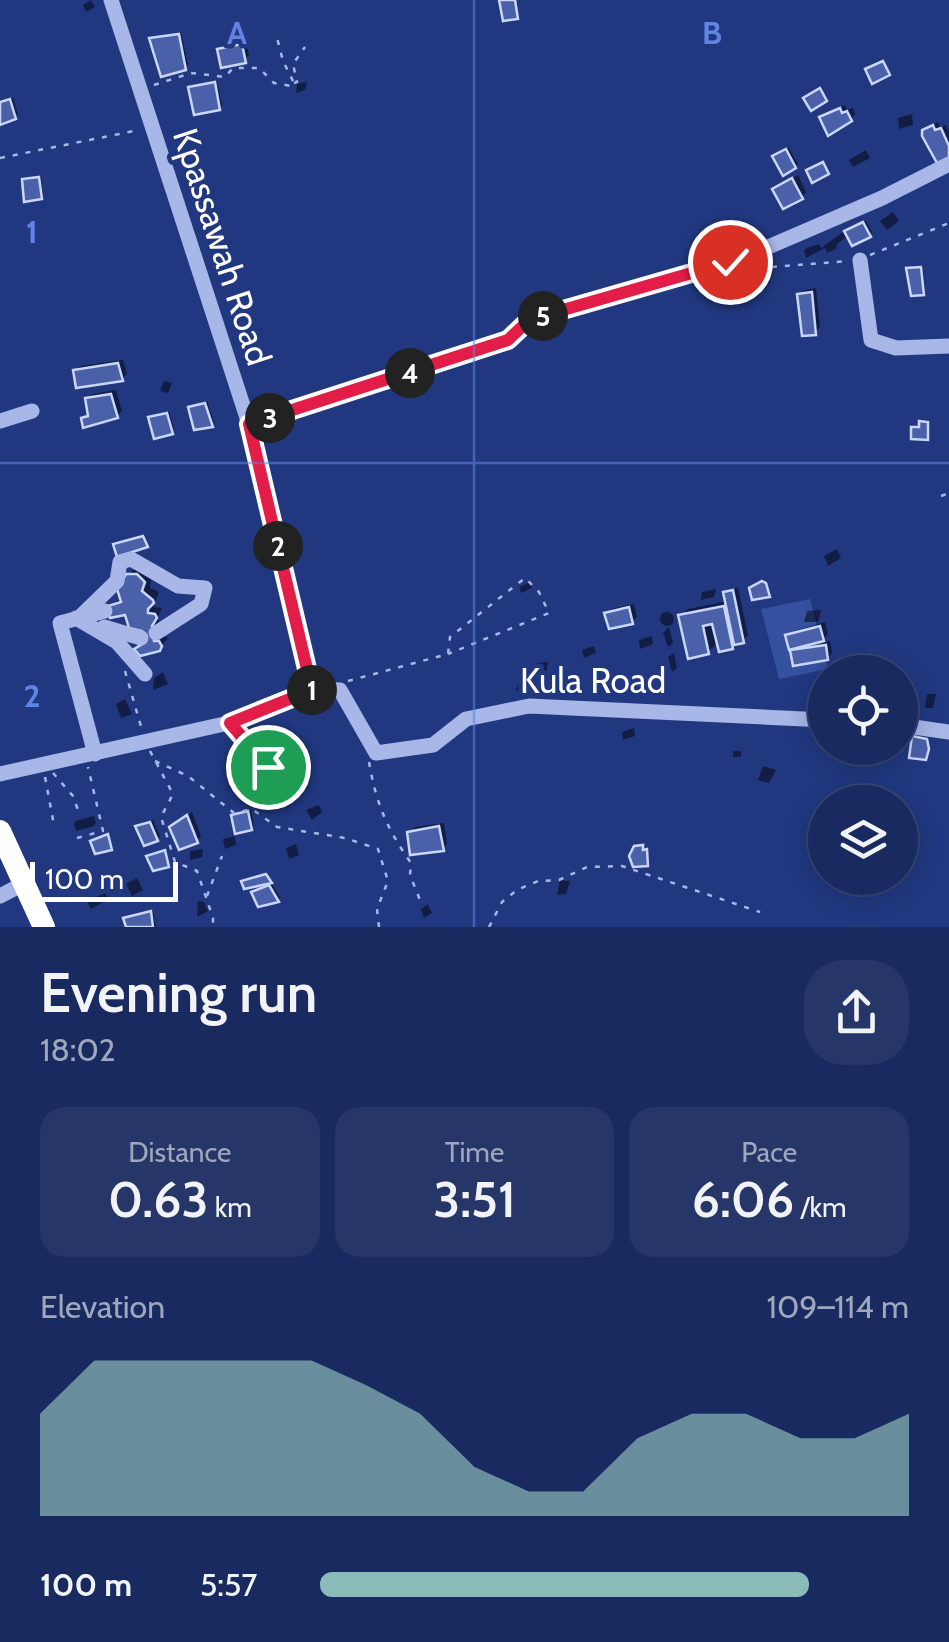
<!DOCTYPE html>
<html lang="en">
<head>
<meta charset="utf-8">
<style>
	:root { --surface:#192a60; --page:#263669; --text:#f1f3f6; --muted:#9fa7bd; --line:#374675; --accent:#8bbbb9 }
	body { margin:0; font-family:Cabin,sans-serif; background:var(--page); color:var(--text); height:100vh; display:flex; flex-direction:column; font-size:38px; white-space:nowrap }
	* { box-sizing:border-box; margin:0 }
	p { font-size:32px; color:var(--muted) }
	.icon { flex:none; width:55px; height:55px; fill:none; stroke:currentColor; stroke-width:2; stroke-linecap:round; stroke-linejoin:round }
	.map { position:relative; height:927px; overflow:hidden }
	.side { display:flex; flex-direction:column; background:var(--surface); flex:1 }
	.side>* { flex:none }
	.buttons { position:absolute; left:808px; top:655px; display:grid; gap:20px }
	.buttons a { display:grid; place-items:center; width:110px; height:110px; border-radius:50%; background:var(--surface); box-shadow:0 5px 25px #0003,0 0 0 2px var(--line); font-size:50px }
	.scale { position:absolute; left:30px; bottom:25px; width:148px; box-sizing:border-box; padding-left:10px; border:5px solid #fff; border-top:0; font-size:28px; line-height:35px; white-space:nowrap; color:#fff; -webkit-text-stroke:8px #213880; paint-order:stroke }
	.pin { position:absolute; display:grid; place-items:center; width:85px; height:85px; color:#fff; margin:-42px; border:5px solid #fff; border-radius:50%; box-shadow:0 2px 10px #0007 }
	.km { position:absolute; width:50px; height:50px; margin:-25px; border-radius:50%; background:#222; color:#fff; font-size:28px; line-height:50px; text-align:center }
	.round { display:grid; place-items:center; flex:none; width:105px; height:105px; border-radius:40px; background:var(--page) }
	.head { display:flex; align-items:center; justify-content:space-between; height:170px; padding:0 40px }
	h1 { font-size:55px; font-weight:600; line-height:75px }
	.figures { display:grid; grid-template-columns:repeat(3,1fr); gap:15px; height:170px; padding:10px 40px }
	.figures div { display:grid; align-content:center; border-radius:25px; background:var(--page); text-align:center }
	.figures b { font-size:50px; font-weight:600 }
	.figures small { font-size:28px; font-weight:400 }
	.figures p { font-size:28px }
	.chart { height:280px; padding:20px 40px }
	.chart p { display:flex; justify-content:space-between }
	.chart svg { width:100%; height:180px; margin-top:10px; fill:var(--accent); opacity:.7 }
	ul { padding:0 40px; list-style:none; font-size:32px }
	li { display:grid; grid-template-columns:160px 120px 1fr; align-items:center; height:75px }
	li i { height:25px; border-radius:12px; background:var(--accent) }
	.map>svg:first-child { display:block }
</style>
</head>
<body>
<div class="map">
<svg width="949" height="927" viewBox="0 0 949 927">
	<rect width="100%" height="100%" fill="#213880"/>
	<!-- green -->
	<path fill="#35509e" d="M810 599 828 669 779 679 761 609Z"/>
	<!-- shadow -->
	<g fill="#0007">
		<path d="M91 0 95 7 86 12 83 5Z"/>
		<path d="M181 32 188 65 185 68 152 39Z"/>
		<path d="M246 40 249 55 244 60 220 50 225 45Z"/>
		<path d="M217 81 222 105 219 108 191 88Z"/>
		<path d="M307 82 305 90 296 93 297 84Z"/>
		<path d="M13 98 18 114 0 122V102Z"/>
		<path d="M845 105 847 110 853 108 855 114 851 119 822 118Z"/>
		<path d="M912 114 913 125 899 129 898 118Z"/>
		<path d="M938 122 940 127 946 125 949 133V156L925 131Z"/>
		<path d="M789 148 798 164 795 166 778 154Z"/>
		<path d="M866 150 870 158 853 167 849 160Z"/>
		<path d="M41 175 43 194 41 197 24 180Z"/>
		<path d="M798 175 806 192 802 197 775 189Z"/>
		<path d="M893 212 899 221 887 230 880 221Z"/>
		<path d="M866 221 872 232 869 235H849L837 244 836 249 827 253 825 248 806 258 804 250 807 248 819 244 821 248 843 232 844 235Z"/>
		<path d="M923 266 925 290 923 293 908 269Z"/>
		<path d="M816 288 820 327 815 332 800 295 805 290Z"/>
		<path d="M123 360 127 374 122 378 76 371 80 366Z"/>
		<path d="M164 381 172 383 168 393 160 391Z"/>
		<path d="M116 390 122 411 117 416 84 419 90 413 87 399 92 394Z"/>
		<path d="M207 401 214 422 212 425 191 408Z"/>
		<path d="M169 412 174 429 171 432 150 418Z"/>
		<path d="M837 549 841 558 828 566 824 556Z"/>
		<path d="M135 568 151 574 150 588 159 592 153 607 162 608 158 617 160 635 168 638 159 649 146 641 126 612 108 607 122 598 128 576Z"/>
		<path d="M530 582 532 588 521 593 520 587Z"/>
		<path d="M738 587 748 636 732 647 719 641 708 652 681 616 688 609 727 601 726 593Z"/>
		<path d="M716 589 714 597 701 600 702 592Z"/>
		<path d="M634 604 637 617 632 622 606 613 611 609Z"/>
		<path d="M821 610 818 622H804L807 611Z"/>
		<circle cx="667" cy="619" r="7"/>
		<path d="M825 622 828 634 819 643 830 641 832 653 827 658 795 663 788 636 793 631Z"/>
		<path d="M669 627 673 643 668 647 663 633Z"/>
		<path d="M652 636 653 644 640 649 639 640Z"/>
		<path d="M594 646 596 653 584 658 582 650Z"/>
		<path d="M674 653 677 668 672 672 668 657Z"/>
		<path d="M548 662 546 673 535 675 536 663Z"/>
		<path d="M163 672 168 684 153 690 154 678Z"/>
		<path d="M521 678 526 680 527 689 518 692 516 689Z"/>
		<path d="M601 680 603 688 590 692 588 685Z"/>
		<path d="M927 694H936L933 708H925Z"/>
		<path d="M125 699 132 714 121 718 116 704Z"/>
		<path d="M634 728 635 736 623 740 622 732Z"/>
		<rect x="733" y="751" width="8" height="6"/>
		<path d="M763 766 776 770 769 783 758 780Z"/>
		<path d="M319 805 322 812 312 820 306 810Z"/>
		<path d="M251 810 254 825 251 828 234 816Z"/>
		<path d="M192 812 201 836 196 841 177 822Z"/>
		<path d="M94 816 96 823 94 826 76 831 74 824 76 821Z"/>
		<path d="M153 820 160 836 157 839 138 827Z"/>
		<path d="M444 823 447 844 442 849 410 832 415 827Z"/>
		<path d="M235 836 236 845 225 849 223 839Z"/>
		<path d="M296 844 299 855 289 859 286 848Z"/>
		<path d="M203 849 202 857 190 860V851Z"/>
		<path d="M137 878 143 890 132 896 126 884Z"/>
		<path d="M560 880 570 881 566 894 557 895Z"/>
		<path d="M272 884 280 898 259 904 254 892Z"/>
		<path d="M105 893 109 899 91 909 87 901Z"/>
		<path d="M198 901 204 902 208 911 197 917Z"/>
		<path d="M428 904 432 913 424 918 421 909Z"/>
		<path d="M153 910 156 927H128L126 919 129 916Z"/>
	</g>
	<!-- building -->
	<g fill="#4a61a9" stroke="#cad6f6" stroke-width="2.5">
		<path d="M499 0H515L518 19 503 21Z"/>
		<path d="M179 34 186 70 161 77 149 38Z"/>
		<path d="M242 44 246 63 221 68 217 49Z"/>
		<path d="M883 61 890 75 872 84 865 69Z"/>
		<path d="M215 82 220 110 194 115 188 87Z"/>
		<path d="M820 88 827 101 811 111 803 98Z"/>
		<path d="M10 99 16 119 0 125V102Z"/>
		<path d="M840 108 842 113 847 111 852 121 828 136 819 117Z"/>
		<path d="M933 125 935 130 941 128 949 146V159L937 163 922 136V130Z"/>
		<path d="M786 149 796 168 783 176 772 156Z"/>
		<path d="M823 162 829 174 812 183 806 170Z"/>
		<path d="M39 177 42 199 24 202 22 179Z"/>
		<path d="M792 178 803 199 783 209 772 189Z"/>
		<path d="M863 222 871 237 852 246 844 231Z"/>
		<path d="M921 267 924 295 911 296 906 268Z"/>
		<path d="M812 292 816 335 802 336 797 294Z"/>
		<path d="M118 363 123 381 76 388 73 370Z"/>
		<path d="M111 394 118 418 83 428 81 418 88 416 85 398Z"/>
		<path d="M205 403 213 427 194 430 188 407Z"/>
		<path d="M167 413 173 434 154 439 148 417Z"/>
		<path d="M919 421 928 422V440L911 439V427H919Z"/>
		<path d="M143 536 148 547 117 557 113 544Z"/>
		<path d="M126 574H137L145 582 142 591 153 600 154 603 148 609V613L155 614 157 618 152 626 154 641H159L162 646 160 651 140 656 134 649 144 643 142 631 129 628 125 615 110 618 105 607 121 602 117 589Z"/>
		<path d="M762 581 766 583 770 597 752 600 749 588Z"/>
		<path d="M733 590 744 643 734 645 723 592Z"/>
		<path d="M724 606 733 649 719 652 712 624 703 626 709 654 688 659 678 615Z"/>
		<path d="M629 607 633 624 609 629 604 613Z"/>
		<path d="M820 626 824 641 789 650 785 635Z"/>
		<path d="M826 645 828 660 793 666 790 650Z"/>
		<path d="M912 736 927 739 929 749 926 760 909 758Z"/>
		<path d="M248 811 252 830 235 834 231 815Z"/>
		<path d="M187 815 198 843 179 850 169 827Z"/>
		<path d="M150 822 158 841 144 846 135 826Z"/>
		<path d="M439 826 444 851 410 855 407 832Z"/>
		<path d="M108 834 112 850 95 854 90 841Z"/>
		<path d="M643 845V850L647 849 648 866 633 867 629 856 634 846Z"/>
		<path d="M165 850 169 867 153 871 146 856Z"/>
		<path d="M266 874 272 883 244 889 241 881Z"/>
		<path d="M269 885 279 902 258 907 251 892Z"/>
		<path d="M151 911 153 927H126L123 918Z"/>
	</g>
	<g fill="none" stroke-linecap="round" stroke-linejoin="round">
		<!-- path -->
		<g stroke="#a6b7e8" stroke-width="2.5" stroke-dasharray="5 8" stroke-linecap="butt">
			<path d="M294 83 297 82 293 64 305 47"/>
			<path d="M154 85 191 73 225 77 233 68H259L274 83 291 86 294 83 283 61 276 34"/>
			<path d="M0 158 139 130"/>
			<path d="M870 255 949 223"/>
			<path d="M746 269 848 261"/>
			<path d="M941 496 949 493"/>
			<path d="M125 671 142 730"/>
			<path d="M348 681 448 654 450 637 525 578 539 592 549 613 448 654"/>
			<path d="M238 732 275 776 298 789"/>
			<path d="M150 751 173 794 161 817 175 862 197 871 213 918V927"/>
			<path d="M155 761 188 776 234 813 252 809 277 827 345 838 378 849 388 881 377 909 379 927"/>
			<path d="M369 762C376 803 387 829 411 863L410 875 420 900"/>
			<path d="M53 773 73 796 79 813"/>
			<path d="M45 777 54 825"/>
			<path d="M77 838 103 831 88 767"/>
			<path d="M207 896 222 856"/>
			<path d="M489 927 502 902 517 890 538 881 559 880 587 867 622 866 760 912"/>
		</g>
		<!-- minor -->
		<g stroke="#a6b7e8" stroke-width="15">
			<path d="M111 0 249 424 312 689"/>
			<path d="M860 260 871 340 896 348 949 346"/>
			<path d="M0 421 32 411"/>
			<path d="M249 424 508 340 528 321 549 314 695 273 759 251 882 198 949 164"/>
			<path d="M80 617 117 581 120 562 131 559 178 586 205 588 201 604 156 633"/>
			<path d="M76 618 117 642 145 674"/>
			<path d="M104 627 141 638"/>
			<path d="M900 725 949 732"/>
			<path d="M95 754 60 623 105 611"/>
			<path d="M0 774 242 720 312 689 340 690 376 753 433 745 466 719 529 706 825 720"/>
			<path d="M0 896 25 883"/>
		</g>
		<!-- highway -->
		<path stroke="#fff" stroke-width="22" d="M0 831 44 927"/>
	</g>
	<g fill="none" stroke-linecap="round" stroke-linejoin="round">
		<!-- route casing -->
		<g stroke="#fff" stroke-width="20">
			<path id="route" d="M268 767 230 723 312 690 249 424 508 340 528 321 549 314 730 262"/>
		</g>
		<!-- route -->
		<use href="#route" stroke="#e11d48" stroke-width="12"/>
	</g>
	<!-- grid -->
	<path fill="none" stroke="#6183e4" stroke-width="2.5" stroke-opacity="0.55" d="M474 0V927M0 463H949"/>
	<g text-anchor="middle" stroke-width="9" stroke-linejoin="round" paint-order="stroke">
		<!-- street labels -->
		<g font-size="35" fill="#fff" stroke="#213880">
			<text transform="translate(222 247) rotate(72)" y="12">Kpassawah Road</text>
			<text x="593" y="693">Kula Road</text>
		</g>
	</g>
	<g font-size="32" text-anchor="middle" font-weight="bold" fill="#6183e4" stroke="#213880" stroke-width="9" stroke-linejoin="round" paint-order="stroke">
		<text x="237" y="44">A</text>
		<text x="712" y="44">B</text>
		<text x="32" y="243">1</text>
		<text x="32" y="707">2</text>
	</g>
</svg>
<div class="buttons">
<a><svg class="icon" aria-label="locate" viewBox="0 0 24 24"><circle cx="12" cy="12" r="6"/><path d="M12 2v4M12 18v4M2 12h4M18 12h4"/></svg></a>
<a><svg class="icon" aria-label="layers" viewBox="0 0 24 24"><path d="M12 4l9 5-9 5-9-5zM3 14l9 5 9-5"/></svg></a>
</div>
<div class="scale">100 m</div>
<div class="pin" style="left:268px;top:767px;background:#1e9e55"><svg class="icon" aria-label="arrive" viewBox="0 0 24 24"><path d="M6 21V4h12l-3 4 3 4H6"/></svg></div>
<div class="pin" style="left:730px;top:262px;background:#d93025"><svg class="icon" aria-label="check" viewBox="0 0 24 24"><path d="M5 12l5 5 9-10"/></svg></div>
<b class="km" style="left:312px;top:690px">1</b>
<b class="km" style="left:278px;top:546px">2</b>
<b class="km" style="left:270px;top:418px">3</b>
<b class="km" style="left:410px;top:373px">4</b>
<b class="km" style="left:543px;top:316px">5</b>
</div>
<section class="side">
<div class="head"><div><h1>Evening run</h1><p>18:02</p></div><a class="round"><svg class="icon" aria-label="share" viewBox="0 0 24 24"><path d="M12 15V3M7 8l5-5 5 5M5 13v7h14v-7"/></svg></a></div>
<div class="figures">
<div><p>Distance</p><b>0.63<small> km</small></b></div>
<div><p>Time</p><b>3:51</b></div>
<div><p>Pace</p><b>6:06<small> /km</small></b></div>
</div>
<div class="chart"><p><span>Elevation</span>109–114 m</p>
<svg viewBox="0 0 160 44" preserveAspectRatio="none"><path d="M0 44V19L10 6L20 6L30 6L40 6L50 6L60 12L70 19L80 32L90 38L100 38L110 25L120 19L130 19L140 25L150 25L160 19V44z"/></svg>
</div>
<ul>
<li><b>100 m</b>5:57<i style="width:83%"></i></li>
</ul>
</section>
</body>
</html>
